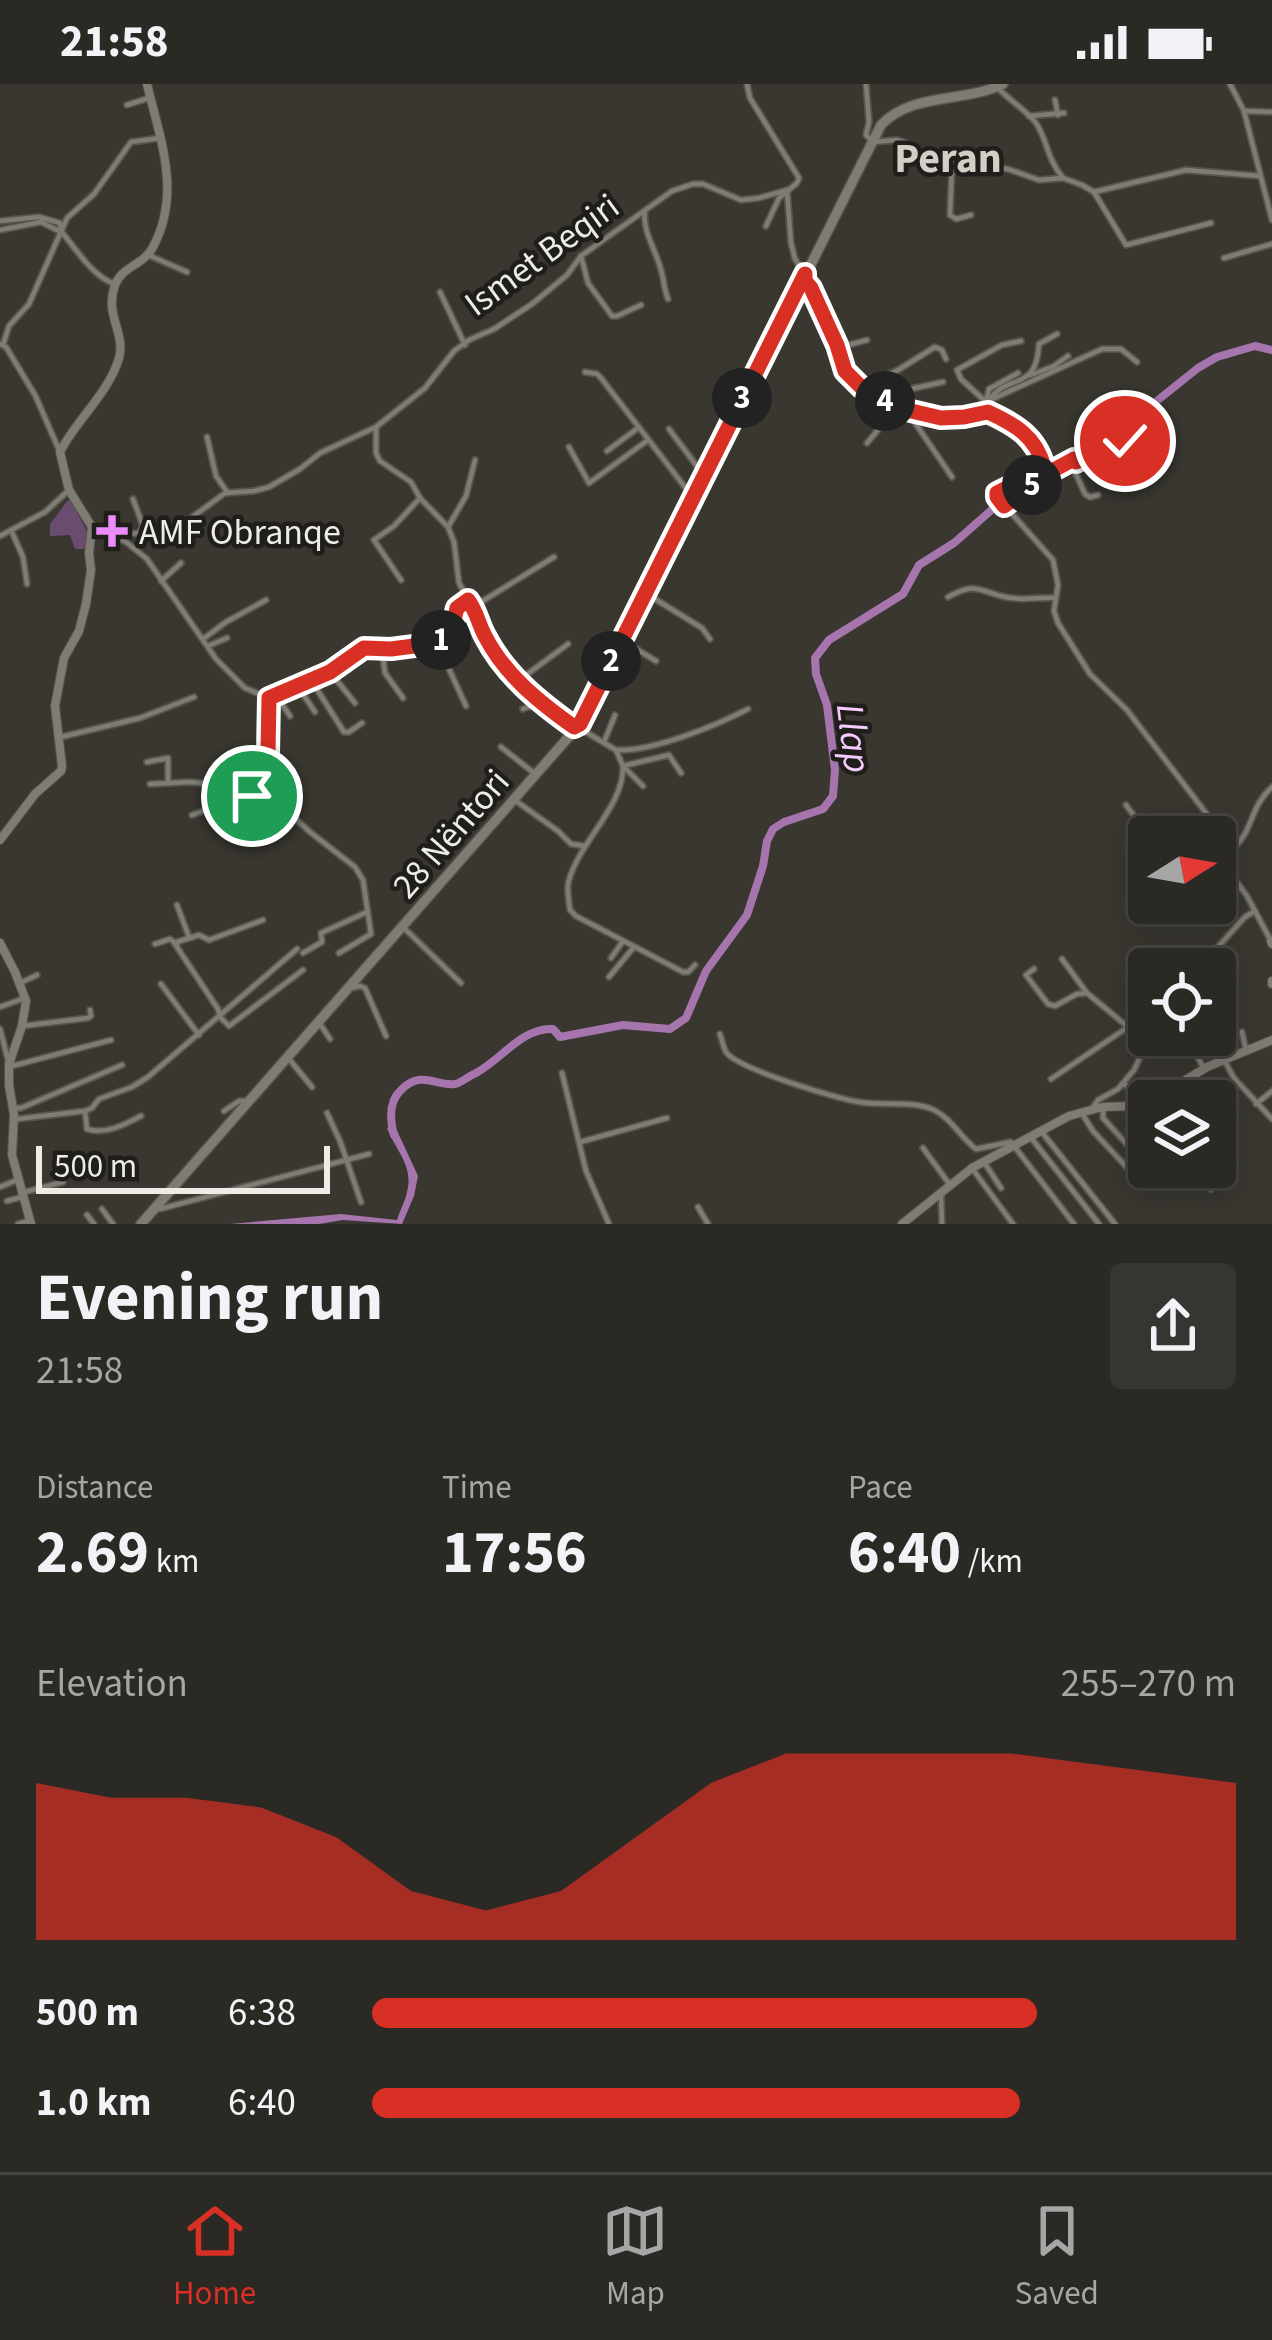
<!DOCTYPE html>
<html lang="en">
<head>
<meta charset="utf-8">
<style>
	:root { --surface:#2b2924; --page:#373531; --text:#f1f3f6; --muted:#a6a6a6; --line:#474541; --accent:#d93025 }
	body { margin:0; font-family:"Source Sans 3",sans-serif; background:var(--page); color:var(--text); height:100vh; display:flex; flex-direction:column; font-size:45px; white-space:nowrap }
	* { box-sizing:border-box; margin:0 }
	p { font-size:39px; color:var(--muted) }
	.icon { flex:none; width:66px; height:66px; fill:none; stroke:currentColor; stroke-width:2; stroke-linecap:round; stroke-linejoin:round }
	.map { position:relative; height:1140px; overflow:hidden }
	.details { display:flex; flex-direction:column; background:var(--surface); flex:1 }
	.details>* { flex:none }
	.needle { width:78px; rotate:79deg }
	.controls { position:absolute; left:1128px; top:732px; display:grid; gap:24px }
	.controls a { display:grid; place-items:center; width:108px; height:108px; border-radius:12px; background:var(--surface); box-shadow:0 6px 30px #0003,0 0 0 3px var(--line); font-size:60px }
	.scale { position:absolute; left:36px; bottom:30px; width:294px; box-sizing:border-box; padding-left:12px; border:6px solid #edece7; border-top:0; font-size:33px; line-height:42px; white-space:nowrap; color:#edece7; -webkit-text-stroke:9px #1f1e1b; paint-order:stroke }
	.pin { position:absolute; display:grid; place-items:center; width:102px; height:102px; color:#fff; margin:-51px; border:6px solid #fff; border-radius:50%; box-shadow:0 3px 12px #0007 }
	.km { position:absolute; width:60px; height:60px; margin:-30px; border-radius:50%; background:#222; color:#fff; font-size:33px; line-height:60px; text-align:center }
	.round { display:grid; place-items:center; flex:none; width:126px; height:126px; border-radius:12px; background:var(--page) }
	.head { display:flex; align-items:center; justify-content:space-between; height:204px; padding:0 36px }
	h1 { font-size:66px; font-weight:700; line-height:90px }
	.metrics { display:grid; grid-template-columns:repeat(3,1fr); gap:18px; height:204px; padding:12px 36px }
	.metrics div { display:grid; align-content:center }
	.metrics b { font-size:60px; font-weight:700 }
	.metrics small { font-size:33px; font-weight:400 }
	.metrics p { font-size:33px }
	.chart { height:336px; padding:24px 36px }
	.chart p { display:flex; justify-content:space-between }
	.chart svg { width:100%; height:216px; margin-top:12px; fill:var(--accent); opacity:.7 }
	ul { padding:0 36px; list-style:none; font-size:39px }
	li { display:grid; grid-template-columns:192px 144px 1fr; align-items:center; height:90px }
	li i { height:30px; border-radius:15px; background:var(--accent) }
	.status { display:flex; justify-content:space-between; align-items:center; height:84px; padding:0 60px; background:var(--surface); direction:ltr }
	.status svg { height:33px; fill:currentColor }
	.tab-bar { display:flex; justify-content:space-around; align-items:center; height:168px; border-top:3px solid var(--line); background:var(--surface); font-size:33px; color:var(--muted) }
	.tab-bar a { display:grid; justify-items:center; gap:6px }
	.tab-bar .current { color:var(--accent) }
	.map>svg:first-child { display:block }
</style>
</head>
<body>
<div class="status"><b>21:58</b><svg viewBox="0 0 49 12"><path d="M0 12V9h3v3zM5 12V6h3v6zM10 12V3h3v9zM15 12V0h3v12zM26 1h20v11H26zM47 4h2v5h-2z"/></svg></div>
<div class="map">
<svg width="1272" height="1140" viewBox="0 0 1272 1140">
	<rect width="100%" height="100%" fill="#393730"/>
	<!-- green -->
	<path fill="#6a4c6e" d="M68 416 71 417 88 449 84 465H75L70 451 50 452V440Z"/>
	<!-- water -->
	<path fill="#a675ad" d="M394 1040 418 1092 414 1112 402 1140 343 1136 319 1140H230L341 1130 397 1136C400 1126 405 1118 407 1108 414 1082 396 1067 387 1044Z"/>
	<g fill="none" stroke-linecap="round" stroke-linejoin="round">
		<!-- river -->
		<g stroke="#a675ad" stroke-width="8">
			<path d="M1060 382 1069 374 1082 370 1142 332 1153 320 1198 284 1217 273 1255 262 1272 266"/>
			<path d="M394 1051C390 1036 388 1018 401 1006 422 985 436 1003 455 1000 461 999 466 994 472 991 499 979 521 943 553 945L560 953 623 941 670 945 686 934 706 887 747 831 763 782 767 757 773 745 784 738 823 725 833 712 835 686 827 621 816 590 815 574 829 556 903 510 919 481 954 459 996 422 1023 406"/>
		</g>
		<!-- minor casing -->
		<g stroke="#55544e" stroke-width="8">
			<g id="minor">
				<path d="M747 0 750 14 799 94 797 99 779 114 766 142"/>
				<path d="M866 0 869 38 866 51 873 58 897 56 906 59 932 77 1008 85 1039 96 1063 94 1082 101 1094 108 1126 161 1211 139"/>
				<path d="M1230 0 1244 27 1272 136"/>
				<path d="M998 4C1009 16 1028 28 1036 39 1048 57 1046 73 1063 94"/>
				<path d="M1055 16 1058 31"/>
				<path d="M127 21 149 14"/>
				<path d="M1244 27 1272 28"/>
				<path d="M1029 32 1064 29"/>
				<path d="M952 81 950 131 956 135 971 131"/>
				<path d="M787 106 791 159 795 175 802 185 805 187 807 184"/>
				<path d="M1094 108 1186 86 1260 92"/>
				<path d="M645 127C642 147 656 166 661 186 664 196 664 205 668 215"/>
				<path d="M0 137 39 133 60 139 61 147C76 165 93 193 115 200"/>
				<path d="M0 146 41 138 61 148"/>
				<path d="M148 171 187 188"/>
				<path d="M581 172 588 199 612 232H617L641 221"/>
				<path d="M1224 174 1272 160"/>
				<path d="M805 196 834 254 845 287 861 303 907 327 941 334 964 333 988 328C1013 340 1041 354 1043 385L999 408 997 413 1053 476 1058 501 1054 527 1058 539 1090 590 1127 626 1216 742 1231 790 1247 812 1271 857"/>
				<path d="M440 208 465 261"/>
				<path d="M0 260 6 263 35 311 60 368"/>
				<path d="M3 261 9 242 29 220 67 134 94 110 131 58 160 54"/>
				<path d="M837 264 867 256"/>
				<path d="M585 288 597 290 601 294 691 411"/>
				<path d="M1031 291 1054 282 1068 272"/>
				<path d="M861 303 898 286 935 263 942 266 946 275"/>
				<path d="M878 312 943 298"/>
				<path d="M985 317 961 295 957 286 1002 261 1021 257"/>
				<path d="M986 317 989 305 1018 289"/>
				<path d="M988 317 1102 265H1121L1137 278"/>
				<path d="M988 317C1009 287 1036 310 1039 260L1057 250"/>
				<path d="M907 327 952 393"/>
				<path d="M376 343V369L380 377 411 398 420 414 448 443 454 458 459 499 476 528 486 555 537 617 575 643"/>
				<path d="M669 345 702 389"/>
				<path d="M207 353 216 392 228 409"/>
				<path d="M867 359 888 334 889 319"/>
				<path d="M569 363 589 399 648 356"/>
				<path d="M607 367 638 344"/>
				<path d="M1074 375 1072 381 1085 410 1090 413 1098 411"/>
				<path d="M133 415 143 442 139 449"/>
				<path d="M1004 422 1050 388 1074 375 1076 378 1124 355 1133 378"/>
				<path d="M92 443 126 458 147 475 216 575 245 604 269 614"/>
				<path d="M448 443 466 412 475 376"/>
				<path d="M11 446 23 473 27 500"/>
				<path d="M0 452 45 428 69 406"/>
				<path d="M113 452 163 446 191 434 225 409 254 407 269 403 300 385 320 369 376 343 425 304 454 267 469 256 494 245 532 220 567 191 581 172 672 107 693 100H703L741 116 759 114 787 106"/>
				<path d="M401 496 374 456 394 442 420 414"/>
				<path d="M161 497 181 479"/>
				<path d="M647 510 702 544 710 555"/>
				<path d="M948 513C977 497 978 507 1005 513 1022 517 1039 513 1056 514"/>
				<path d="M473 523 554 473"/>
				<path d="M455 529 463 546"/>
				<path d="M203 555 226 538 266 516"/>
				<path d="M623 557 656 577"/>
				<path d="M437 559 466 622"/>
				<path d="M208 562 227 554"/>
				<path d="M382 565 385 589 403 614"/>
				<path d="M330 588 355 619"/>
				<path d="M311 596 344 648H349L362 639"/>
				<path d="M518 597 568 560"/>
				<path d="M297 601 315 628"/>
				<path d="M276 611 290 632"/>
				<path d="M269 614 330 588 364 564 391 565 434 561 450 545 459 522 468 516"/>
				<path d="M523 625 539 619"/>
				<path d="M579 644 616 666 623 682 643 702"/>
				<path d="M61 653 140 634 194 613"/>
				<path d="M604 658 615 631"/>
				<path d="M501 663 534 689"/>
				<path d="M616 666C652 668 715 642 748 625"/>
				<path d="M147 678 168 674V697"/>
				<path d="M623 682C624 722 580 757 569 796 566 805 569 817 570 826L576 832 683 888H688L695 881"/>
				<path d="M623 682 669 671 681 689"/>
				<path d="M150 700 189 698 248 703"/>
				<path d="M250 710 249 694C274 667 273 653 269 616"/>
				<path d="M516 717 558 747 571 760 585 762"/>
				<path d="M1126 721 1150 753"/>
				<path d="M192 731 250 710 285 725 310 748 355 783 363 796 371 850 339 869"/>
				<path d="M1225 771C1256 750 1246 727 1272 703"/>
				<path d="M177 821 189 853"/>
				<path d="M405 845 461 899"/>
				<path d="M155 860 170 855 173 857 218 925 220 933"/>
				<path d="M177 861V858L199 851 209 856 263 836"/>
				<path d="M1217 864 1245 833 1255 827"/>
				<path d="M1161 865 1168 885"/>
				<path d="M303 869 322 858 321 849 367 828"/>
				<path d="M611 874 623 857"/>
				<path d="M1062 875 1087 909"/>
				<path d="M1034 885 1026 891 1048 920 1055 922 1077 910 1087 909 1128 943 1139 955 1143 967 1134 986 1118 1005 1098 1016 1092 1025"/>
				<path d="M609 893 634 863"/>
				<path d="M1147 896 1149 899"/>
				<path d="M20 899 37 891"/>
				<path d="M161 900 199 951"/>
				<path d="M351 904 360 902 365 904 386 952"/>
				<path d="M0 923 25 914"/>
				<path d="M220 933 229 942 303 886"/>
				<path d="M320 940 330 955"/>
				<path d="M22 942 88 934 91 932 90 926"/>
				<path d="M0 945 9 980"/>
				<path d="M1242 948 1246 966"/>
				<path d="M720 950C721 953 724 965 726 968 736 984 837 1015 859 1018 882 1022 913 1016 934 1026 952 1035 960 1053 976 1065L1011 1058 1074 1140"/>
				<path d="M1186 951 1203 983"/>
				<path d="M289 975 312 1003"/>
				<path d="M1224 976 1234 994 1272 1035"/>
				<path d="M12 982 111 956"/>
				<path d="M562 989 586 1087 609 1140"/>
				<path d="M1051 995 1128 943"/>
				<path d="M1122 1000 1126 1001 1137 1018"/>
				<path d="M1175 1004 1185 1017"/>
				<path d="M1256 1020 1272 1007"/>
				<path d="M12 1024H21L122 981"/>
				<path d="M1103 1025V1034L1141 1076"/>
				<path d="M85 1027 87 1045C105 1051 124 1041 141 1032"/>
				<path d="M224 1027 239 1017H245"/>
				<path d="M327 1029 340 1057 361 1118"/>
				<path d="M14 1031 17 1035 85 1027 92 1024 99 1015 132 1003 148 993 297 865"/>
				<path d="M1083 1031 1093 1047 1133 1090"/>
				<path d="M1041 1047 1115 1140"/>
				<path d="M1215 1050 1225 1058"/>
				<path d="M1032 1055 1099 1140"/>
				<path d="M580 1058 667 1034"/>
				<path d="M923 1064 950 1101"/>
				<path d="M984 1078 1001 1104"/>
				<path d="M1191 1083 1211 1105"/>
				<path d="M974 1087 1013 1140"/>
				<path d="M0 1103 17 1096 18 1092"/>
				<path d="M23 1105 25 1108 63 1098"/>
				<path d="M941 1111 942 1140"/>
				<path d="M7 1117 22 1113 25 1115"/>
				<path d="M698 1123 708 1140"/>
				<path d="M102 1125 113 1140"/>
				<path d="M160 1125 369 1070"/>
				<path d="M87 1131 94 1140"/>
				<path d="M18 1140 31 1136"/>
			</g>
		</g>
		<!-- tertiary casing -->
		<g stroke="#55544e" stroke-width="10">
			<g id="tertiary">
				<path d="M0 756 35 710 61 687 62 682 55 622 64 574 79 547 86 520 91 486 89 469 92 443 69 406 60 368C76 336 109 309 119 274 126 249 104 231 115 201 122 182 144 181 153 163 182 109 160 55 147 0"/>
				<path d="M1271 857 1272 860"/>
				<path d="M0 859 15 888 26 917 22 942 9 980V1001L14 1031 12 1071 31 1140"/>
				<path d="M1272 897V900"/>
				<path d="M1151 1017 1207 983 1272 956"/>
				<path d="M902 1140 972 1084 1069 1032 1102 1023 1132 1022 1149 1018"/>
			</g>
		</g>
		<!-- secondary casing -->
		<g stroke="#55544e" stroke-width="12">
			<path id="secondary" d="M141 1140 580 640 881 41C912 8 965 19 1003 0"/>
		</g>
		<!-- minor -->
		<use href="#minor" stroke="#7f7c74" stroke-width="4.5"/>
		<!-- tertiary -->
		<use href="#tertiary" stroke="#7f7c74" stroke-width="8"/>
		<!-- secondary -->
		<use href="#secondary" stroke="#7f7c74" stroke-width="9"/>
	</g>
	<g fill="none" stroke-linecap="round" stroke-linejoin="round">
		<!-- route casing -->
		<g stroke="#fff" stroke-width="24">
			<path id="route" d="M252 712 248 697 267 675 268 669 269 614 330 588 364 564 391 565 437 559 453 540 457 524 468 516C477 528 478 539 485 552 505 591 539 618 574 643L580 640 805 190V197L811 204 837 261 845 287 861 303 907 326 941 334 964 333 988 328C1014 340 1036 352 1044 383L1041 387 997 409V413L1004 422 1050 388 1074 375 1076 378 1124 355 1125 357"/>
		</g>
		<!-- route -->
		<use href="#route" stroke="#d93025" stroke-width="15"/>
	</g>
	<!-- markers -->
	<path fill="#ec8cfa" stroke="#1f1e1b" stroke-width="4.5" d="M106 429h12v12h12v12h-12v12h-12v-12h-12v-12h12z"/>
	<g text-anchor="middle" stroke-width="9" stroke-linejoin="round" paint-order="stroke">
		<!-- street labels -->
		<g font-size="36" fill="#edece7" stroke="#1f1e1b">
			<text transform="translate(541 170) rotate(-36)" y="13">Ismet Beqiri</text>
			<text transform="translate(450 749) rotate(-49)" y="13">28 Nëntori</text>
		</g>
		<!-- poi labels -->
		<g font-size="36" fill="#edece7" stroke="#1f1e1b" text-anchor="start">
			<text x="139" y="460">AMF Obranqe</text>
		</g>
		<!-- water labels -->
		<g font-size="39" font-style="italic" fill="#f6ccfb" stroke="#1f1e1b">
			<text transform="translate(855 654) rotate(83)" y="14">Llap</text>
		</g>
		<!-- quarter labels -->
		<g font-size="42" font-weight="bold" fill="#d2cfc6" stroke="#1f1e1b">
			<text x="948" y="88">Peran</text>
		</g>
	</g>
</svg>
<div class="controls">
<a><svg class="needle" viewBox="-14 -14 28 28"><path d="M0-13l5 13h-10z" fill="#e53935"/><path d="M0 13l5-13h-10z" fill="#a6a6a6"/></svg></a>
<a><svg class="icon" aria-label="locate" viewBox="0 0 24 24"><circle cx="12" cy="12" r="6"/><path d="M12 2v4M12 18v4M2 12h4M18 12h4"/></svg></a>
<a><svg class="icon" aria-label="layers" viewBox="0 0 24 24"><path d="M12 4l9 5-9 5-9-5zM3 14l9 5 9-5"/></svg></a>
</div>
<div class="scale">500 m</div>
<div class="pin" style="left:252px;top:712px;background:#1e9e55"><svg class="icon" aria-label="arrive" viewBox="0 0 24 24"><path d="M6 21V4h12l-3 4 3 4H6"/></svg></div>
<div class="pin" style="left:1125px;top:357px;background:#d93025"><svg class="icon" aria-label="check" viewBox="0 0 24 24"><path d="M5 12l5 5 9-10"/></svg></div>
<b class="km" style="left:441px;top:556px">1</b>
<b class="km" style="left:611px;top:577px">2</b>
<b class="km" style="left:742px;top:314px">3</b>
<b class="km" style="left:885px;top:317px">4</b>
<b class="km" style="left:1032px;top:401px">5</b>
</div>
<section class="details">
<div class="head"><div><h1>Evening run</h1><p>21:58</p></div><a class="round"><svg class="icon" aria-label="share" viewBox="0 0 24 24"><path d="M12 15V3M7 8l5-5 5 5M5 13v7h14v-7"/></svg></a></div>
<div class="metrics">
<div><p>Distance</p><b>2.69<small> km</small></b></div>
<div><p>Time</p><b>17:56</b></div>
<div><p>Pace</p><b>6:40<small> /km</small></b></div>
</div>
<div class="chart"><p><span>Elevation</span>255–270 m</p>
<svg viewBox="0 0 160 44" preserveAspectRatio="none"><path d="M0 44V12L10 15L20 15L30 17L40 23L50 34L60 38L70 34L80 23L90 12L100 6L110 6L120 6L130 6L140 8L150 10L160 12V44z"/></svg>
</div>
<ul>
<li><b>500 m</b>6:38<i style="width:77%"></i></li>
<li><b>1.0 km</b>6:40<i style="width:75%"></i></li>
</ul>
</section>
<nav class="tab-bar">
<a class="current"><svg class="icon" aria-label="home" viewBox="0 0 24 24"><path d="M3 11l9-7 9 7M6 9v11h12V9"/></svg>Home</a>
<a><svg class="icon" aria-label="map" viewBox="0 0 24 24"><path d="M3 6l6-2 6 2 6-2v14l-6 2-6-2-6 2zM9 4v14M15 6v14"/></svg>Map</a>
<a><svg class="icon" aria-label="saved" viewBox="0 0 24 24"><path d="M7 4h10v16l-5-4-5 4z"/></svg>Saved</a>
</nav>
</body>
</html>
